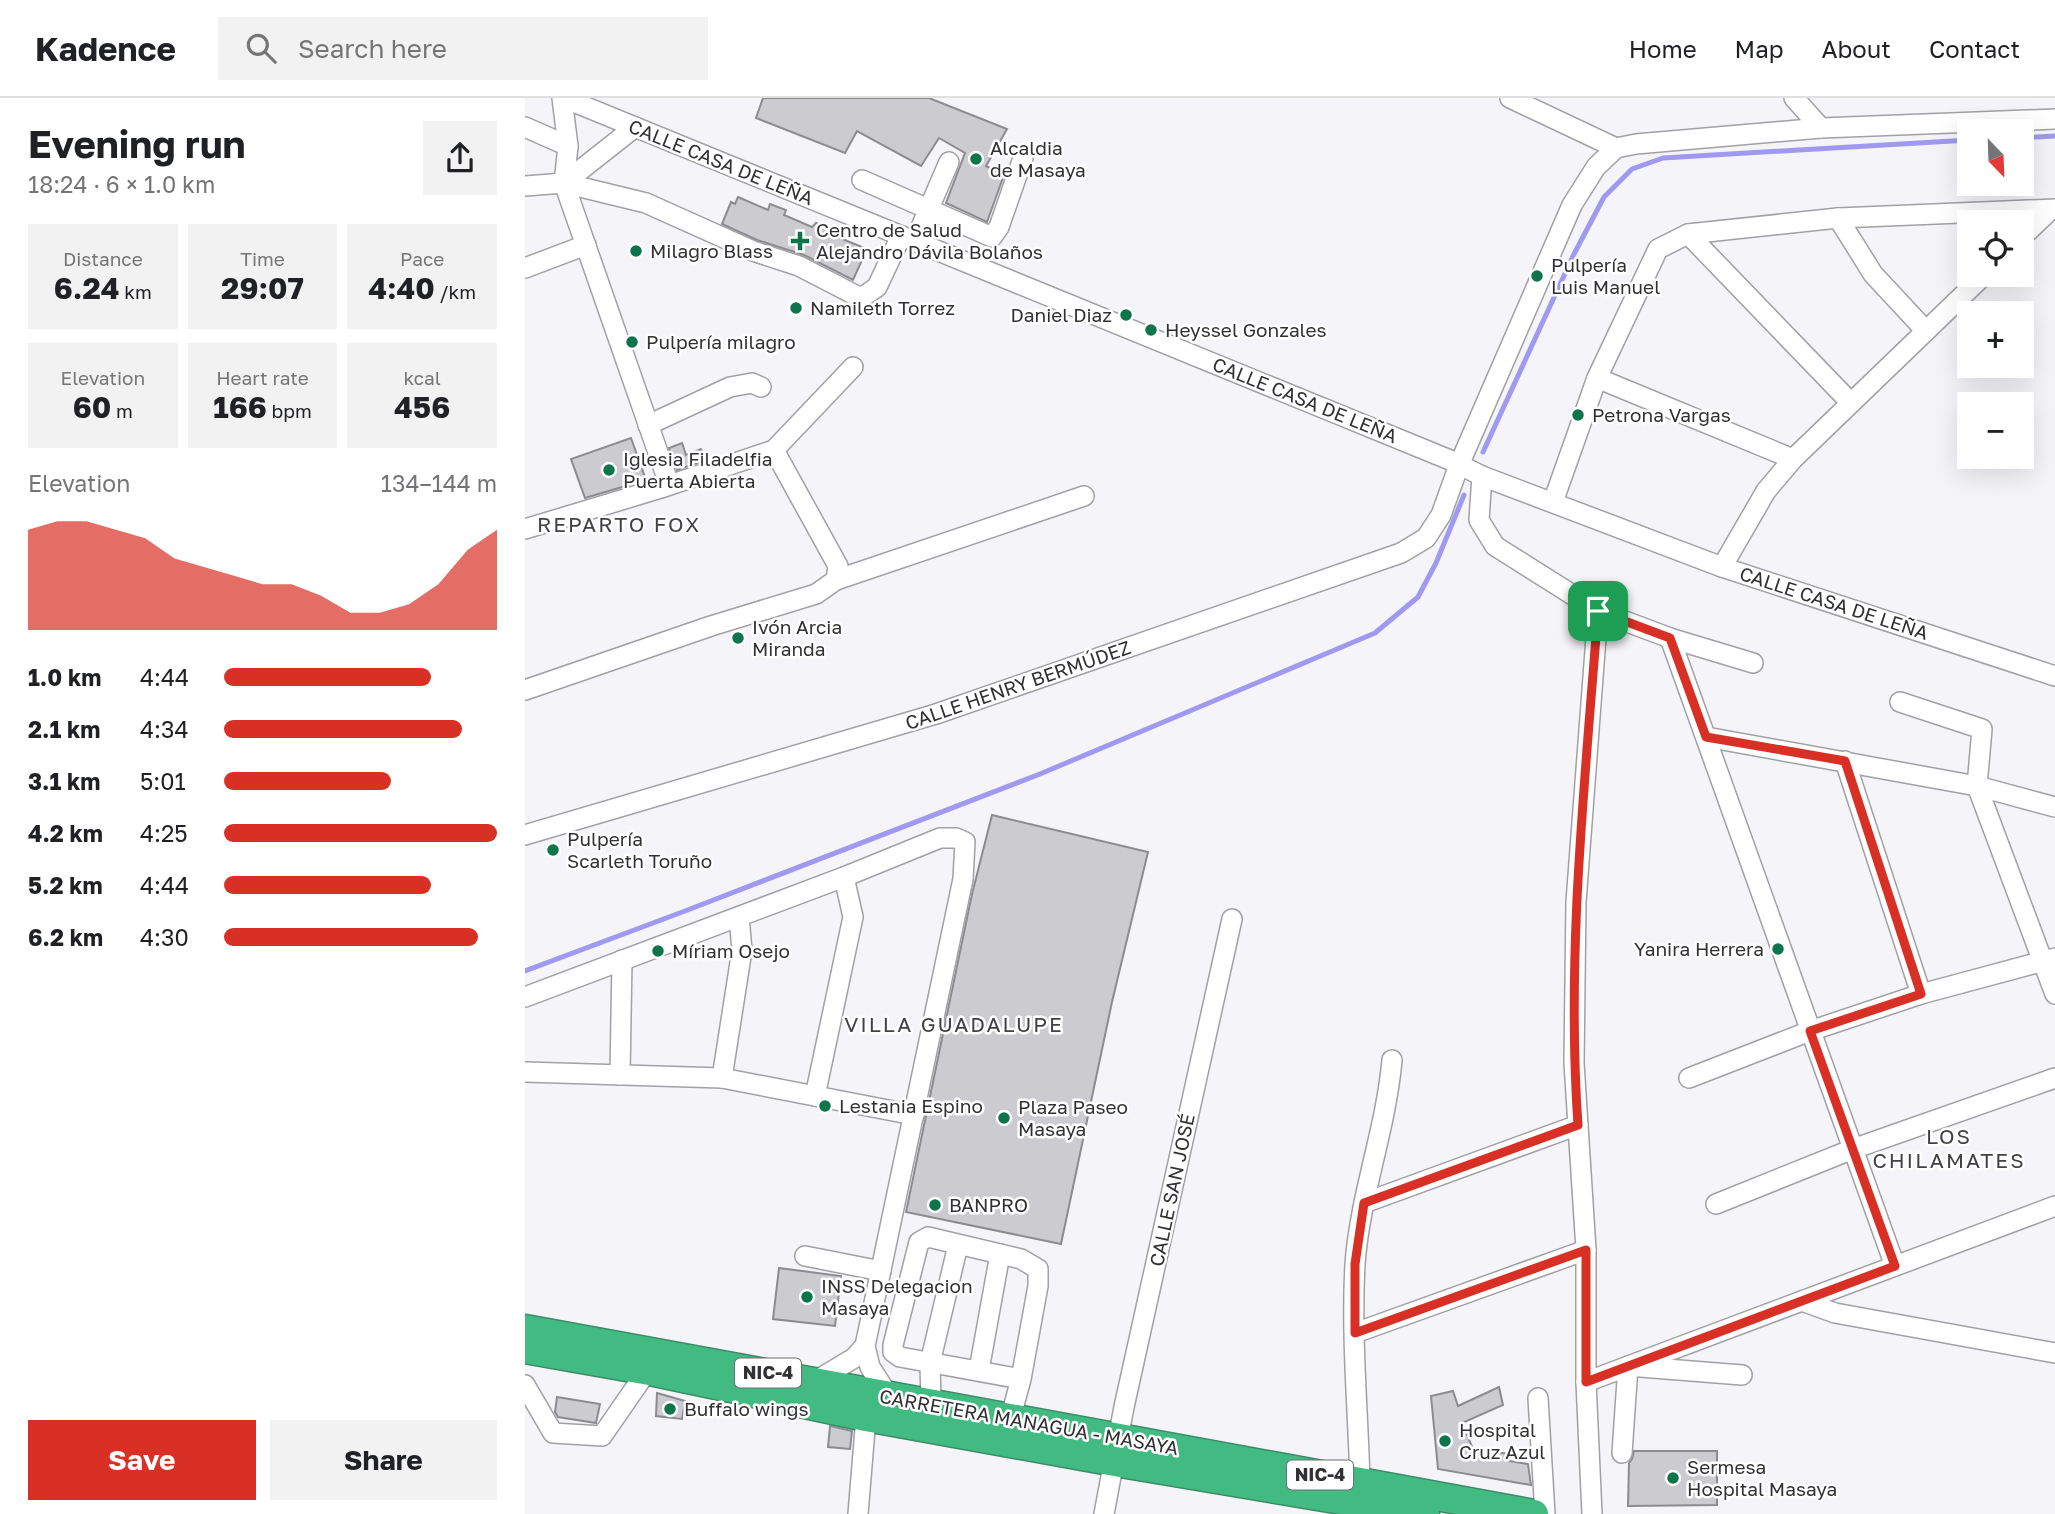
<!DOCTYPE html>
<html lang="en">
<head>
<meta charset="utf-8">
<style>
	:root { --surface:#fff; --page:#f2f2f2; --text:#202124; --muted:#757577; --line:#e0e0e0; --accent:#d93025 }
	body { margin:0; font-family:"Golos Text",sans-serif; background:var(--page); color:var(--text); height:100vh; display:flex; flex-direction:column; font-size:26px; white-space:nowrap }
	* { box-sizing:border-box; margin:0 }
	p { font-size:23px; color:var(--muted) }
	.icon { flex:none; width:38px; height:38px; fill:none; stroke:currentColor; stroke-width:2; stroke-linecap:round; stroke-linejoin:round }
	.map { position:relative; flex:1; overflow:hidden }
	.side { display:flex; flex-direction:column; background:var(--surface); width:525px }
	.side>* { flex:none }
	.needle { width:46px; rotate:157deg }
	.controls { position:absolute; left:1432px; top:21px; display:grid; gap:14px }
	.controls a { display:grid; place-items:center; width:77px; height:77px; border-radius:0px; background:var(--surface); box-shadow:0 7px 28px #0002; font-size:35px }
	.pin { position:absolute; display:grid; place-items:center; width:60px; height:60px; color:#fff; margin:-30px; border-radius:14px; box-shadow:0 4px 10px #0006 }
	.round { display:grid; place-items:center; flex:none; width:74px; height:74px; border-radius:0px; background:var(--page) }
	.headline { display:flex; align-items:center; justify-content:space-between; height:119px; padding:0 28px }
	h1 { font-size:38px; font-weight:700; line-height:52px }
	.stats { display:grid; grid-template-columns:repeat(3,1fr); gap:10px; height:119px; padding:7px 28px }
	.stats div { display:grid; align-content:center; border-radius:0px; background:var(--page); text-align:center }
	.stats b { font-size:30px; font-weight:700 }
	.stats small { font-size:19px; font-weight:400 }
	.stats p { font-size:19px }
	.chart { height:196px; padding:14px 28px }
	.chart p { display:flex; justify-content:space-between }
	.chart svg { width:100%; height:126px; margin-top:7px; fill:var(--accent); opacity:.7 }
	.action { display:flex; gap:14px; margin-top:auto; padding:14px 28px }
	.action a { flex:1; height:80px; border-radius:0px; background:var(--accent); color:#fff; font-size:28px; font-weight:700; line-height:80px; text-align:center }
	.action a+a { background:var(--page); color:var(--text) }
	ul { padding:0 28px; list-style:none; font-size:23px }
	li { display:grid; grid-template-columns:112px 84px 1fr; align-items:center; height:52px }
	li i { height:18px; border-radius:9px; background:var(--accent) }
	header { display:flex; align-items:center; gap:42px; box-sizing:border-box; height:98px; padding:0 35px; background:var(--surface); border-bottom:2px solid var(--line) }
	header strong { font-size:33px }
	nav { display:flex; gap:38px; margin-inline-start:auto; font-size:24px }
	.search { width:490px; height:63px; background:var(--page); display:flex; align-items:center; gap:18px; box-sizing:border-box; padding:0 24px; border-radius:0px; color:var(--muted); font-size:26px }
	main { display:flex; flex:1; min-height:0 }
	.map>svg:first-child { display:block }
</style>
</head>
<body>
<header>
<strong>Kadence</strong>
<div class="search"><svg class="icon" aria-label="search" viewBox="0 0 24 24"><circle cx="10" cy="10" r="6"/><path d="M15 15l6 6"/></svg>Search here</div>
<nav><a>Home</a><a>Map</a><a>About</a><a>Contact</a></nav>
</header>
<main>
<section class="side">
<div class="headline"><div><h1>Evening run</h1><p>18:24 · 6 × 1.0 km</p></div><a class="round"><svg class="icon" aria-label="share" viewBox="0 0 24 24"><path d="M12 15V3M7 8l5-5 5 5M5 13v7h14v-7"/></svg></a></div>
<div class="stats">
<div><p>Distance</p><b>6.24<small> km</small></b></div>
<div><p>Time</p><b>29:07</b></div>
<div><p>Pace</p><b>4:40<small> /km</small></b></div>
</div>
<div class="stats">
<div><p>Elevation</p><b>60<small> m</small></b></div>
<div><p>Heart rate</p><b>166<small> bpm</small></b></div>
<div><p>kcal</p><b>456</b></div>
</div>
<div class="chart"><p><span>Elevation</span>134–144 m</p>
<svg viewBox="0 0 160 44" preserveAspectRatio="none"><path d="M0 44V9L10 6L20 6L30 9L40 12L50 19L60 22L70 25L80 28L90 28L100 32L110 38L120 38L130 35L140 28L150 16L160 9V44z"/></svg>
</div>
<ul>
<li><b>1.0 km</b>4:44<i style="width:76%"></i></li>
<li><b>2.1 km</b>4:34<i style="width:87%"></i></li>
<li><b>3.1 km</b>5:01<i style="width:61%"></i></li>
<li><b>4.2 km</b>4:25<i style="width:100%"></i></li>
<li><b>5.2 km</b>4:44<i style="width:76%"></i></li>
<li><b>6.2 km</b>4:30<i style="width:93%"></i></li>
</ul>
<div class="action"><a>Save</a><a>Share</a></div>
</section>
<div class="map">
<svg width="1530" height="1416" viewBox="0 0 1530 1416">
	<rect width="100%" height="100%" fill="#f4f4f9"/>
	<g fill="none" stroke-linecap="round" stroke-linejoin="round">
		<!-- stream -->
		<g stroke="#a199ef" stroke-width="5">
			<path d="M1496 40 1530 38"/>
			<path d="M958 354 1049 156 1079 99 1107 71 1138 60 1444 42"/>
			<path d="M0 873 160 813 515 676 850 535 893 499 911 465 939 397"/>
		</g>
	</g>
	<!-- building -->
	<g fill="#ccccd0" stroke="#8c8c90" stroke-width="2">
		<path d="M238 0H404L482 31 461 68 479 77 462 124 421 105 440 55 414 40 396 68 332 33 320 55 231 20Z"/>
		<path d="M213 99 243 112 245 106 261 112 259 117 287 129 291 125 302 129 300 134 342 151 328 182 279 157 232 142 197 126 206 104 210 106Z"/>
		<path d="M106 340 121 382 60 400 46 361Z"/>
		<path d="M157 345 161 357 176 351 181 362 152 372 144 350Z"/>
		<path d="M467 717 623 754 587 904 536 1146 381 1114 447 796Z"/>
		<path d="M254 1170 316 1178 310 1228 248 1221Z"/>
		<path d="M974 1289 978 1307 937 1325 948 1351 985 1356 984 1363 1003 1366 1006 1387 913 1371 906 1298 928 1293 933 1308Z"/>
		<path d="M132 1295 160 1303 157 1321 131 1318Z"/>
		<path d="M32 1299 75 1306 71 1325 33 1319 30 1314Z"/>
		<path d="M305 1328 327 1333 325 1351 303 1349Z"/>
		<path d="M1109 1353H1192V1407L1103 1408 1104 1365 1107 1361Z"/>
	</g>
	<g fill="none" stroke-linecap="round" stroke-linejoin="round">
		<!-- minor casing -->
		<g stroke="#a1a0a5" stroke-width="22">
			<g id="minor">
				<path d="M37 0 43 48 39 85 144 386"/>
				<path d="M39 0 925 362 957 378 1197 469 1530 578"/>
				<path d="M985 0 1091 50"/>
				<path d="M1269 0 1296 30"/>
				<path d="M0 29 43 48"/>
				<path d="M337 82 467 139 474 129 498 60"/>
				<path d="M39 85 110 29"/>
				<path d="M0 88 39 85 121 105 228 153 274 168 336 200 352 189 376 138"/>
				<path d="M1313 120 1348 176 1401 233"/>
				<path d="M1163 136 1326 305"/>
				<path d="M1496 140 1525 112"/>
				<path d="M390 143 424 64"/>
				<path d="M0 170 61 147"/>
				<path d="M1072 280 1268 361"/>
				<path d="M123 327 205 289 227 285 236 289"/>
				<path d="M957 378 954 422 970 448 1073 513 1145 540 1228 565"/>
				<path d="M1028 404 1072 280 1133 151 1163 136 1313 120 1530 111"/>
				<path d="M0 431 136 390 249 352 328 269"/>
				<path d="M1197 469 1241 393 1268 361 1459 177"/>
				<path d="M311 482 559 398"/>
				<path d="M1145 540 1370 1168"/>
				<path d="M0 592 186 528 291 496 311 482 313 468 249 352"/>
				<path d="M1375 604 1457 631 1452 688 1530 896"/>
				<path d="M1181 639 1452 688 1530 709"/>
				<path d="M1320 663 1396 896"/>
				<path d="M0 737 411 616 876 455 901 440 916 417 934 367 1047 107 1071 69 1091 50 1111 46 1296 30 1530 21"/>
				<path d="M0 899 319 779 415 740H431L440 744 438 781 340 1248 345 1269 363 1297"/>
				<path d="M0 974 197 980 389 1017"/>
				<path d="M95 977 97 862"/>
				<path d="M197 980 217 852 214 819"/>
				<path d="M1164 980 1285 933 1396 896 1530 860"/>
				<path d="M290 998 328 819 319 779"/>
				<path d="M839 1105 1053 1027"/>
				<path d="M1191 1106 1328 1051 1530 980"/>
				<path d="M280 1158 356 1173"/>
				<path d="M1277 1203 1310 1215 1530 1255"/>
				<path d="M830 1235 1061 1152"/>
				<path d="M454 1272 475 1156"/>
				<path d="M289 1284 329 1260 340 1248"/>
				<path d="M1061 1284 1530 1108"/>
				<path d="M0 1287 28 1335 77 1338 122 1273"/>
				<path d="M1013 1300 1020 1416"/>
				<path d="M406 1305 405 1265 433 1147"/>
				<path d="M483 1329 496 1281 513 1188V1171L496 1161 403 1139 394 1144 368 1247V1254L375 1259 496 1281"/>
				<path d="M1097 1355 1103 1268 1217 1277"/>
				<path d="M835 1384C833 1312 826 1238 830 1166 835 1097 861 1031 867 962"/>
				<path d="M333 1416 341 1319"/>
				<path d="M579 1416 599 1309 707 821"/>
				<path d="M1067 1416 1061 1284V1152L1049 965 1051 804 1073 513"/>
			</g>
		</g>
		<!-- highway casing -->
		<g stroke="#3c8b67" stroke-width="31">
			<g id="highway">
				<path d="M0 1231 1009 1416"/>
				<path d="M0 1251 130 1274 341 1319 590 1364 900 1416"/>
			</g>
		</g>
		<!-- minor -->
		<use href="#minor" stroke="#fff" stroke-width="19"/>
		<!-- highway -->
		<use href="#highway" stroke="#42bb83" stroke-width="28"/>
	</g>
	<g fill="none" stroke-linecap="round" stroke-linejoin="round">
		<!-- route casing -->
		<g stroke="#fff" stroke-width="14">
			<path id="route" d="M1073 513 1145 540 1181 639 1320 663 1396 896 1285 933 1370 1168 1061 1284V1152L830 1235V1166L839 1105 1053 1027C1041 856 1060 684 1073 513Z"/>
		</g>
		<!-- route -->
		<use href="#route" stroke="#d93025" stroke-width="9"/>
	</g>
	<!-- markers -->
	<g fill="#0d744b" stroke="#fff" stroke-width="2.5">
		<circle cx="451" cy="61" r="7"/>
		<path d="M271.5 132.5h7v7h7v7h-7v7h-7v-7h-7v-7h7z"/>
		<circle cx="111" cy="153" r="7"/>
		<circle cx="1012" cy="178" r="7"/>
		<circle cx="271" cy="210" r="7"/>
		<circle cx="601" cy="217" r="7"/>
		<circle cx="626" cy="232" r="7"/>
		<circle cx="107" cy="244" r="7"/>
		<circle cx="1053" cy="317" r="7"/>
		<circle cx="84" cy="372" r="7"/>
		<circle cx="213" cy="540" r="7"/>
		<circle cx="28" cy="752" r="7"/>
		<circle cx="1253" cy="851" r="7"/>
		<circle cx="133" cy="853" r="7"/>
		<circle cx="300" cy="1008" r="7"/>
		<circle cx="479" cy="1020" r="7"/>
		<circle cx="410" cy="1107" r="7"/>
		<circle cx="282" cy="1199" r="7"/>
		<circle cx="145" cy="1311" r="7"/>
		<circle cx="920" cy="1343" r="7"/>
		<circle cx="1148" cy="1380" r="7"/>
	</g>
	<g text-anchor="middle" stroke-width="5" stroke-linejoin="round" paint-order="stroke">
		<!-- shield labels -->
		<g fill="#fff" stroke="#6f6f70" stroke-width="2">
			<rect x="210" y="1260.5" width="66" height="29" rx="5"/>
			<rect x="762" y="1362.5" width="66" height="29" rx="5"/>
		</g>
		<g font-size="18" font-weight="bold" fill="#313133">
			<text x="243" y="1281">NIC-4</text>
			<text x="795" y="1383">NIC-4</text>
		</g>
		<!-- poi labels -->
		<g font-size="19" fill="#313133" stroke="#fff" text-anchor="start">
			<text x="465" y="57">Alcaldia<tspan x="465" dy="22">de Masaya</tspan></text>
			<text x="291" y="139">Centro de Salud<tspan x="291" dy="22">Alejandro Dávila Bolaños</tspan></text>
			<text x="125" y="160">Milagro Blass</text>
			<text x="1026" y="174">Pulpería<tspan x="1026" dy="22">Luis Manuel</tspan></text>
			<text x="285" y="217">Namileth Torrez</text>
			<text x="587" y="224" text-anchor="end">Daniel Diaz</text>
			<text x="640" y="239">Heyssel Gonzales</text>
			<text x="121" y="251">Pulpería milagro</text>
			<text x="1067" y="324">Petrona Vargas</text>
			<text x="98" y="368">Iglesia Filadelfia<tspan x="98" dy="22">Puerta Abierta</tspan></text>
			<text x="227" y="536">Ivón Arcia<tspan x="227" dy="22">Miranda</tspan></text>
			<text x="42" y="748">Pulpería<tspan x="42" dy="22">Scarleth Toruño</tspan></text>
			<text x="1239" y="858" text-anchor="end">Yanira Herrera</text>
			<text x="147" y="860">Míriam Osejo</text>
			<text x="314" y="1015">Lestania Espino</text>
			<text x="493" y="1016">Plaza Paseo<tspan x="493" dy="22">Masaya</tspan></text>
			<text x="424" y="1114">BANPRO</text>
			<text x="296" y="1195">INSS Delegacion<tspan x="296" dy="22">Masaya</tspan></text>
			<text x="159" y="1318">Buffalo wings</text>
			<text x="934" y="1339">Hospital<tspan x="934" dy="22">Cruz Azul</tspan></text>
			<text x="1162" y="1376">Sermesa<tspan x="1162" dy="22">Hospital Masaya</tspan></text>
		</g>
		<!-- street labels -->
		<g font-size="19" fill="#313133" stroke="#fff">
			<text transform="translate(196 64) rotate(22)" y="7">CALLE CASA DE LEÑA</text>
			<text transform="translate(780 302) rotate(22)" y="7">CALLE CASA DE LEÑA</text>
			<text transform="translate(1309 505) rotate(18)" y="7">CALLE CASA DE LEÑA</text>
			<text transform="translate(493 587) rotate(-19)" y="7">CALLE HENRY BERMÚDEZ</text>
			<text transform="translate(647 1092) rotate(-78)" y="7">CALLE SAN JOSÉ</text>
			<text transform="translate(504 1324) rotate(10)" y="7">CARRETERA MANAGUA - MASAYA</text>
		</g>
		<!-- neighbourhood labels -->
		<g font-size="21" letter-spacing="2" fill="#424245" stroke="#fff">
			<text x="94" y="434">REPARTO FOX</text>
			<text x="429" y="934">VILLA GUADALUPE</text>
			<text x="1424" y="1046">LOS<tspan x="1424" dy="24">CHILAMATES</tspan></text>
		</g>
	</g>
</svg>
<div class="controls">
<a><svg class="needle" viewBox="-14 -14 28 28"><path d="M0-13l5 13h-10z" fill="#e53935"/><path d="M0 13l5-13h-10z" fill="#757577"/></svg></a>
<a><svg class="icon" aria-label="locate" viewBox="0 0 24 24"><circle cx="12" cy="12" r="6"/><path d="M12 2v4M12 18v4M2 12h4M18 12h4"/></svg></a>
<a>+</a>
<a>−</a>
</div>
<div class="pin" style="left:1073px;top:513px;background:#1e9e55"><svg class="icon" aria-label="arrive" viewBox="0 0 24 24"><path d="M6 21V4h12l-3 4 3 4H6"/></svg></div>
</div>
</main>
</body>
</html>
